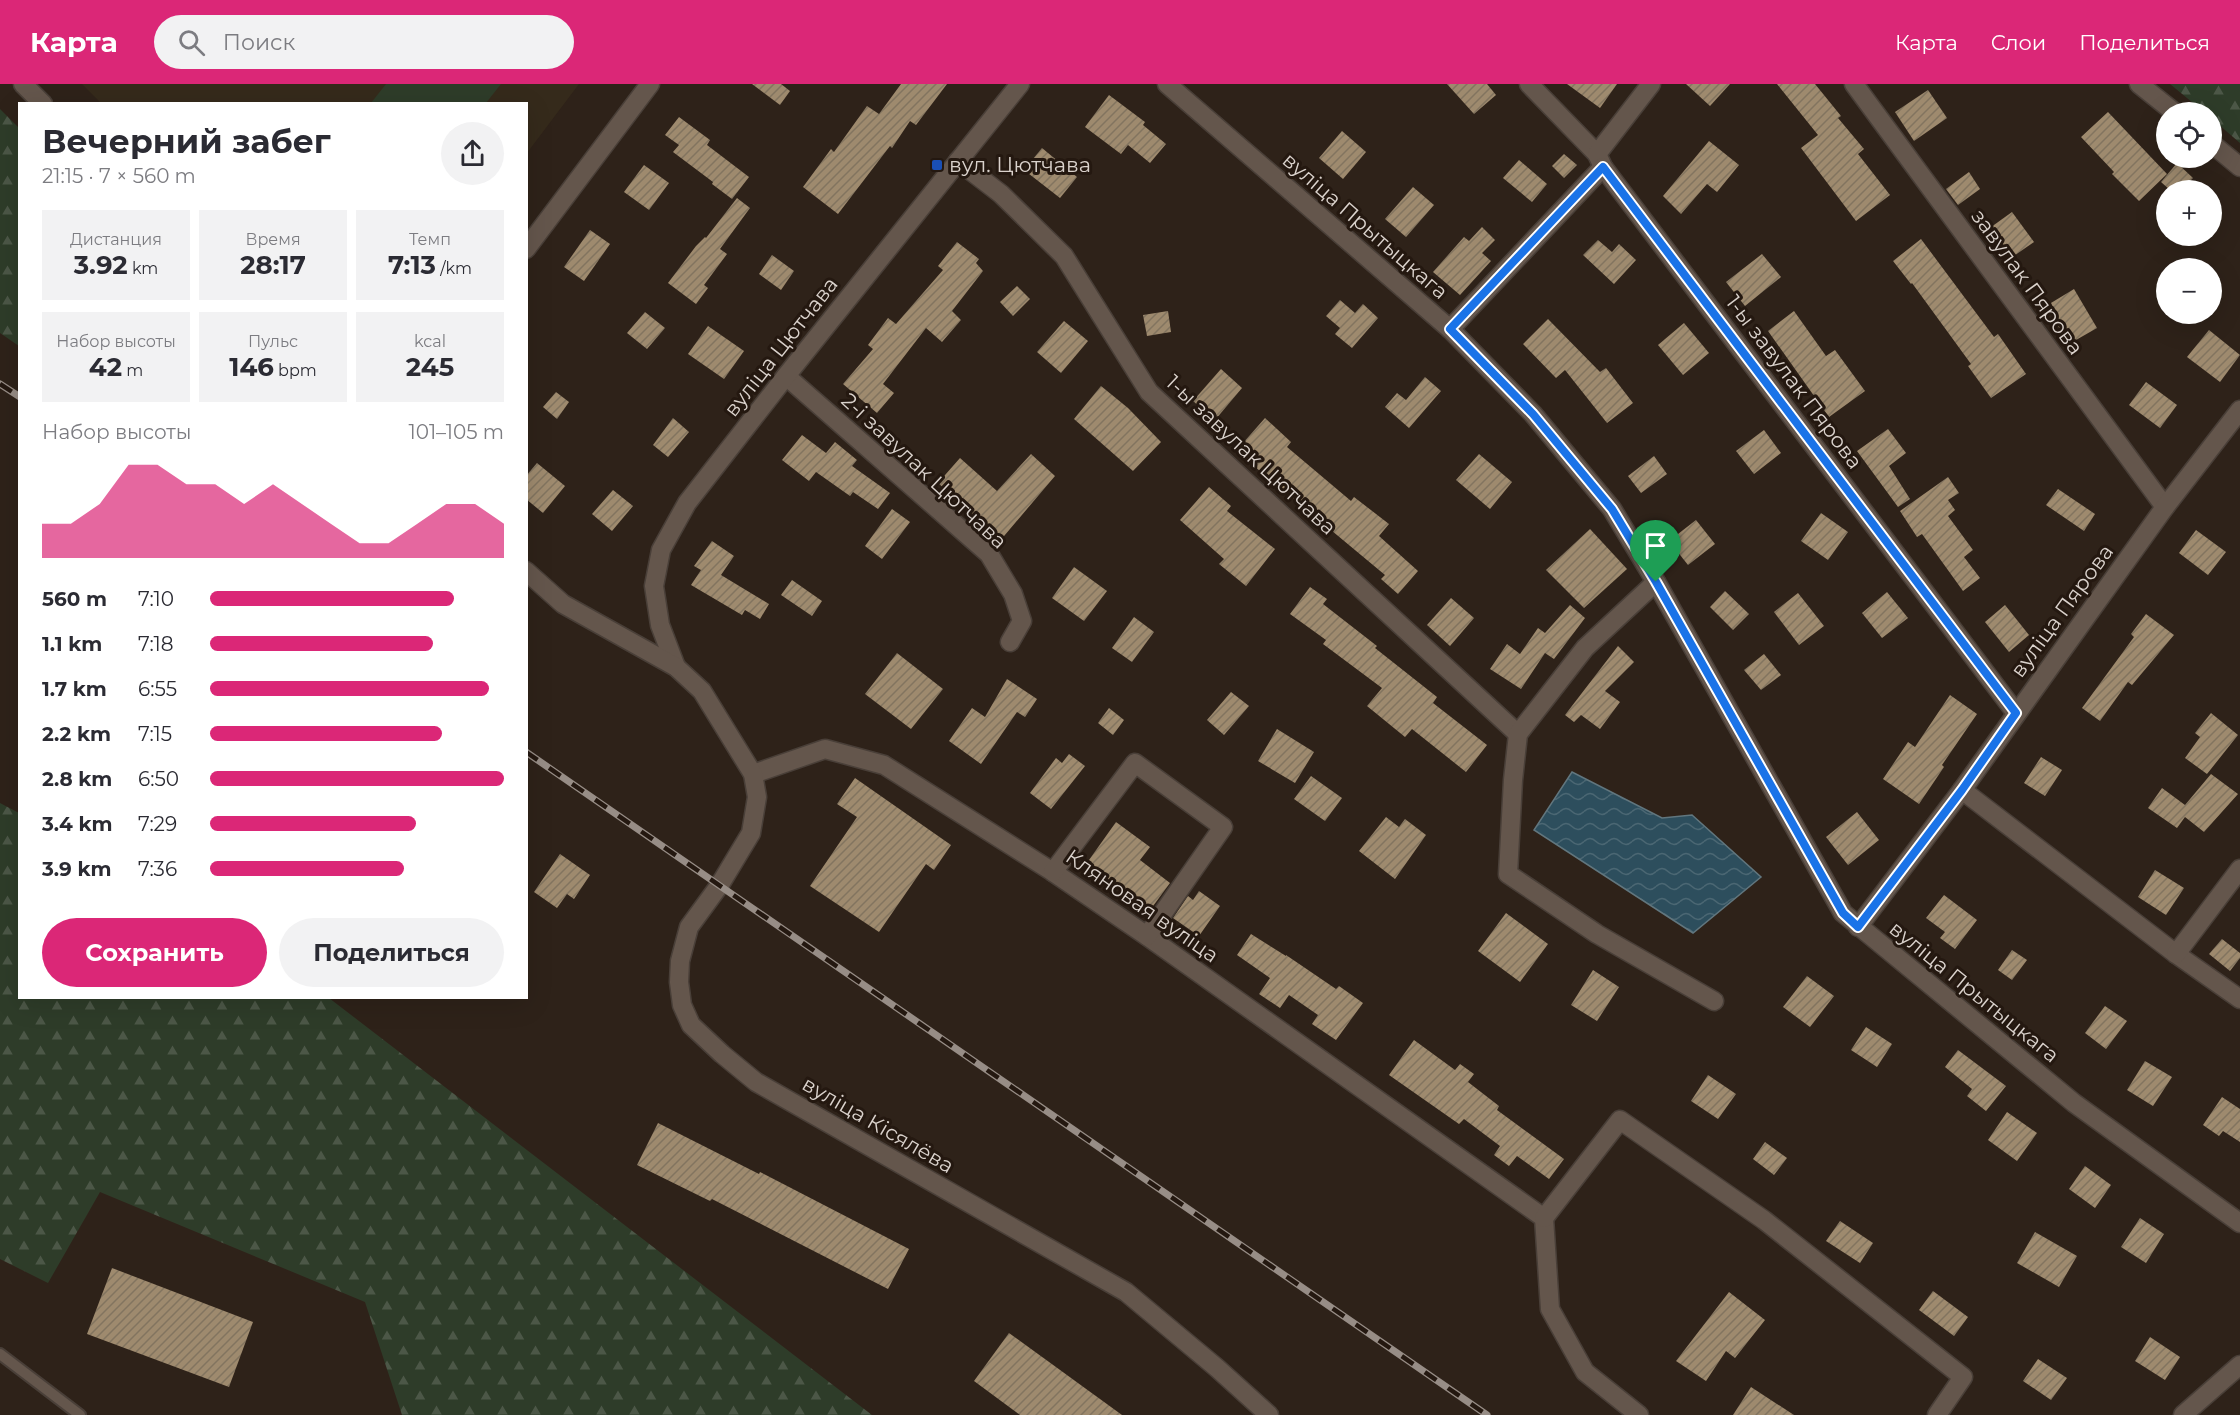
<!DOCTYPE html>
<html lang="ru">
<head>
<meta charset="utf-8">
<style>
	:root { --surface:#fff; --page:#f2f2f3; --text:#2b2b33; --muted:#7c7c81; --accent:#db2777 }
	body { margin:0; font-family:Montserrat,sans-serif; background:var(--page); color:var(--text); height:100vh; display:flex; flex-direction:column; font-size:22px; white-space:nowrap }
	* { box-sizing:border-box; margin:0 }
	p { font-size:20px; color:var(--muted) }
	.icon { flex:none; width:33px; height:33px; fill:none; stroke:currentColor; stroke-width:2; stroke-linecap:round; stroke-linejoin:round }
	.map { position:relative; flex:1; overflow:hidden }
	.details { position:absolute; left:18px; top:18px; width:510px; height:897px; display:flex; flex-direction:column; background:var(--surface); border-radius:0px; box-shadow:0 6px 24px #0002 }
	.details>* { flex:none }
	.tools { position:absolute; left:2156px; top:18px; display:grid; gap:12px }
	.tools a { display:grid; place-items:center; width:66px; height:66px; border-radius:50%; background:var(--surface); box-shadow:0 6px 24px #0002; font-size:30px }
	.pin { position:absolute; display:grid; place-items:center; width:51px; height:51px; color:#fff; margin:-62px -26px; border-radius:50% 50% 50% 0; rotate:-45deg; box-shadow:0 0 6px #0007 }
	.pin .icon { rotate:45deg }
	.round { display:grid; place-items:center; flex:none; width:63px; height:63px; border-radius:32px; background:var(--page) }
	.summary { display:flex; align-items:center; justify-content:space-between; height:102px; padding:0 24px }
	h1 { font-size:33px; font-weight:700; line-height:45px }
	.metrics { display:grid; grid-template-columns:repeat(3,1fr); gap:9px; height:102px; padding:6px 24px }
	.metrics div { display:grid; align-content:center; border-radius:0px; background:var(--page); text-align:center }
	.metrics b { font-size:26px; font-weight:700 }
	.metrics small { font-size:16px; font-weight:400 }
	.metrics p { font-size:16px }
	.chart { height:168px; padding:12px 24px }
	.chart p { display:flex; justify-content:space-between }
	.chart svg { width:100%; height:108px; margin-top:6px; fill:var(--accent); opacity:.7 }
	.button { display:flex; gap:12px; margin-top:auto; padding:12px 24px }
	.button a { flex:1; height:69px; border-radius:36px; background:var(--accent); color:#fff; font-size:24px; font-weight:700; line-height:69px; text-align:center }
	.button a+a { background:var(--page); color:var(--text) }
	ul { padding:0 24px; list-style:none; font-size:20px }
	li { display:grid; grid-template-columns:96px 72px 1fr; align-items:center; height:45px }
	li i { height:15px; border-radius:8px; background:var(--accent) }
	header { display:flex; align-items:center; gap:36px; box-sizing:border-box; height:84px; padding:0 30px; background:var(--accent); color:#fff }
	header strong { font-size:28px }
	nav { display:flex; gap:33px; margin-inline-start:auto; font-size:21px }
	.search { width:420px; height:54px; background:var(--page); display:flex; align-items:center; gap:15px; box-sizing:border-box; padding:0 21px; border-radius:33px; color:var(--muted); font-size:22px }
	.map>svg:first-child { display:block }
</style>
</head>
<body>
<header>
<strong>Карта</strong>
<div class="search"><svg class="icon" aria-label="search" viewBox="0 0 24 24"><circle cx="10" cy="10" r="6"/><path d="M15 15l6 6"/></svg>Поиск</div>
<nav><a>Карта</a><a>Слои</a><a>Поделиться</a></nav>
</header>
<div class="map">
<svg width="2240" height="1331" viewBox="0 0 2240 1331">
	<defs>
		<pattern id="forest-firs" width="22" height="20" patternUnits="userSpaceOnUse" patternTransform="scale(1.5)"><rect width="22" height="20" fill="#2e3c29"/><path d="M5 1l3.5 6h-7zM16 11l3.5 6h-7z" fill="#4c5747"/></pattern>
		<pattern id="water-waves" width="16" height="10" patternUnits="userSpaceOnUse" patternTransform="scale(1.5)"><rect width="16" height="10" fill="#2d4e5d"/><path d="M0 5q4-4 8 0t8 0" fill="none" stroke="#4b6773"/></pattern>
		<pattern id="building-hatch" width="6" height="6" patternUnits="userSpaceOnUse" patternTransform="scale(1.5)"><rect width="6" height="6" fill="#9e8a6e"/><path d="M-1 1l2-2M0 6l6-6M5 7l2-2" fill="none" stroke="#82745f"/></pattern>
	</defs>
	<rect width="100%" height="100%" fill="#2e2219"/>
	<!-- education -->
	<path fill="#352a1b" d="M82 0H579L527 69 526 20H102Z"/>
	<!-- green -->
	<path fill="#2e3c29" d="M386 0H501L486 19H371Z"/>
	<!-- forest -->
	<g fill="url(#forest-firs)">
		<path d="M2170 0H2240V59L2211 34V28H2204Z"/>
		<path d="M0 25 19 44V262L0 249Z"/>
		<path d="M0 719 19 729 20 914H329L872 1331H402L365 1218 100 1108 48 1199 0 1175Z"/>
	</g>
	<!-- water -->
	<path fill="url(#water-waves)" stroke="#61767e" stroke-width="1.5" d="M1572 688 1662 734 1692 731 1761 793 1693 849 1534 746Z"/>
	<!-- building -->
	<g fill="url(#building-hatch)">
		<path d="M752 0H781L790 7 780 21Z"/>
		<path d="M901 0H947L916 41 910 37 892 64 890 62 838 130 803 103 831 65 834 68 867 22 879 30Z"/>
		<path d="M1447 0H1487L1496 11 1474 30Z"/>
		<path d="M1567 0H1617L1600 24Z"/>
		<path d="M1686 0H1730L1710 22Z"/>
		<path d="M1777 0H1815L1841 32 1838 34 1864 65 1858 70 1890 111 1856 137 1801 64 1818 51Z"/>
		<path d="M1928 6 1947 34 1914 57 1895 28Z"/>
		<path d="M1109 11 1145 38 1143 41 1166 60 1150 79 1128 61 1121 70 1085 43Z"/>
		<path d="M2108 28 2167 90 2139 117 2112 90 2114 88 2081 53Z"/>
		<path d="M679 33 710 56 707 61 749 93 732 115 712 100 713 98 673 68 679 61 665 51Z"/>
		<path d="M1342 47 1366 68 1343 95 1319 74Z"/>
		<path d="M1709 57 1739 81 1717 108 1707 100 1681 130 1663 112Z"/>
		<path d="M1042 64 1077 93 1060 114 1024 86Z"/>
		<path d="M1564 70 1577 81 1564 94 1552 82Z"/>
		<path d="M1519 76 1547 100 1532 118 1503 94Z"/>
		<path d="M2177 79 2193 94 2181 106H2170L2161 98Z"/>
		<path d="M644 81 669 99 649 126 624 108Z"/>
		<path d="M1969 88 1980 105 1958 121 1946 105Z"/>
		<path d="M1413 103 1434 121 1406 153 1385 135Z"/>
		<path d="M737 114 750 124 720 165 727 170 704 201 708 204 696 220 668 199 696 162 705 153 706 154Z"/>
		<path d="M2012 128 2034 158 2008 176 1987 146Z"/>
		<path d="M1482 143 1495 156 1482 169 1491 177 1460 211 1433 188 1464 153 1469 157Z"/>
		<path d="M590 146 610 160 584 197 564 183Z"/>
		<path d="M1921 155 1994 253 1998 250 2026 290 1991 314 1968 282 1971 280 1912 199 1911 200 1893 177Z"/>
		<path d="M1598 156 1612 168 1619 160 1636 176 1614 200 1583 171Z"/>
		<path d="M957 158 979 175 976 179 983 187 952 227 961 236 942 258 926 244 883 300 894 309 877 329 843 300 873 265 868 261 888 234 896 240 943 186 938 182Z"/>
		<path d="M1762 170 1781 193 1745 222 1726 198Z"/>
		<path d="M772 171 794 187 781 206 759 190Z"/>
		<path d="M1017 202 1030 215 1013 232 1000 218Z"/>
		<path d="M2074 205 2097 244 2069 260 2046 222Z"/>
		<path d="M1340 216 1355 229 1363 220 1378 234 1352 264 1335 250 1340 244 1326 232Z"/>
		<path d="M1168 227 1171 248 1147 252 1143 231Z"/>
		<path d="M1794 227 1826 272 1835 266 1865 307 1829 333 1768 247Z"/>
		<path d="M645 228 665 244 647 265 627 249Z"/>
		<path d="M1548 235 1600 288 1606 284 1633 319 1607 339 1565 286 1556 294 1523 260Z"/>
		<path d="M1064 237 1088 257 1061 289 1037 268Z"/>
		<path d="M1684 239 1709 269 1683 291 1658 261Z"/>
		<path d="M708 242 744 267 724 295 688 270Z"/>
		<path d="M2209 246 2240 271 2220 298 2187 273Z"/>
		<path d="M1221 285 1242 304 1215 336 1193 317Z"/>
		<path d="M1425 293 1441 307 1409 344 1385 323 1397 309 1406 316Z"/>
		<path d="M2146 298 2177 321 2160 344 2129 321Z"/>
		<path d="M1101 302 1128 324 1161 358 1133 387 1074 335Z"/>
		<path d="M556 308 569 318 557 335 543 323Z"/>
		<path d="M673 334 689 348 668 373 653 361Z"/>
		<path d="M1265 334 1291 358 1287 363 1351 417 1354 413 1389 440 1379 452 1418 487 1398 510 1381 495 1385 491 1236 367Z"/>
		<path d="M1888 345 1906 369 1889 382 1910 415 1898 423 1857 367Z"/>
		<path d="M1764 346 1781 369 1754 390 1736 367Z"/>
		<path d="M802 351 826 369 835 358 857 376 852 382 890 409 878 425 853 408 850 412 816 388 809 397 782 376Z"/>
		<path d="M1031 370 1055 392 999 458 983 444 985 441 938 399 960 374 997 407Z"/>
		<path d="M1479 370 1512 398 1490 425 1456 396Z"/>
		<path d="M1654 372 1667 390 1641 409 1628 392Z"/>
		<path d="M537 379 565 402 543 429 526 415V392Z"/>
		<path d="M1948 393 1959 409 1948 416 1955 426 1948 432 1973 466 1964 473 1980 494 1963 507 1922 450 1917 453 1900 427Z"/>
		<path d="M1209 403 1231 422 1227 427 1275 465 1246 502 1219 480 1224 475 1180 436Z"/>
		<path d="M2058 405 2095 430 2084 447 2046 421Z"/>
		<path d="M613 406 633 422 612 447 592 430Z"/>
		<path d="M892 425 910 438 882 475 865 462Z"/>
		<path d="M1821 429 1848 448 1828 476 1801 457Z"/>
		<path d="M1696 436 1715 460 1688 481 1669 457Z"/>
		<path d="M1590 445 1627 485 1584 524 1546 486Z"/>
		<path d="M2196 446 2226 468 2208 491 2179 469Z"/>
		<path d="M712 457 734 472 721 491 769 520 760 535 745 526 742 531 691 501 701 486 694 482Z"/>
		<path d="M1074 483 1107 507 1084 537 1052 514Z"/>
		<path d="M792 496 822 517 812 532 781 511Z"/>
		<path d="M1310 503 1327 515 1323 520 1377 562 1375 564 1437 613 1433 619 1487 661 1466 688 1412 645 1405 653 1367 622 1382 604 1323 560 1326 556 1290 530Z"/>
		<path d="M1725 507 1749 530 1733 546 1710 523Z"/>
		<path d="M1887 508 1908 534 1882 554 1862 529Z"/>
		<path d="M1798 509 1824 542 1799 561 1774 528Z"/>
		<path d="M1451 514 1474 534 1450 562 1427 541Z"/>
		<path d="M1570 521 1585 534 1554 575 1545 569 1521 605 1490 585 1507 560 1520 570 1538 544 1545 549Z"/>
		<path d="M2005 521 2029 551 2009 568 1985 538Z"/>
		<path d="M2146 530 2174 551 2132 601 2128 598 2100 637 2082 624 2134 553 2131 550Z"/>
		<path d="M1134 533 1154 548 1132 578 1112 564Z"/>
		<path d="M1618 562 1634 578 1605 607 1620 618 1600 645 1581 631 1574 638 1565 631Z"/>
		<path d="M897 569 943 605 911 645 865 610Z"/>
		<path d="M1764 570 1781 591 1761 606 1744 586Z"/>
		<path d="M1007 595 1037 615 1025 633 1017 628 981 680 949 657 972 624 985 633Z"/>
		<path d="M1231 608 1249 622 1224 651 1207 636Z"/>
		<path d="M1950 611 1977 630 1942 681 1944 683 1919 720 1883 695 1908 658 1915 663Z"/>
		<path d="M1109 624 1124 636 1113 651 1098 639Z"/>
		<path d="M2211 629 2238 651 2207 690 2185 674 2200 653 2195 649Z"/>
		<path d="M1277 645 1314 668 1295 699 1258 677Z"/>
		<path d="M1069 670 1085 682 1051 725 1030 709 1056 674 1062 679Z"/>
		<path d="M2041 673 2062 686 2045 712 2024 699Z"/>
		<path d="M2211 690 2238 710 2204 748 2185 733 2177 744 2148 724 2162 704 2185 721Z"/>
		<path d="M1311 692 1342 714 1325 737 1294 715Z"/>
		<path d="M855 694 951 761 934 786 926 780 879 848 810 802 857 733 837 720Z"/>
		<path d="M1857 728 1879 756 1848 781 1826 753Z"/>
		<path d="M1386 733 1399 743 1405 735 1426 751 1395 795 1359 767Z"/>
		<path d="M1116 738 1150 763 1140 776 1170 799 1145 833 1131 823 1137 816 1089 781 1092 778 1089 776Z"/>
		<path d="M560 770 590 791 574 815 567 810 557 824 534 808Z"/>
		<path d="M2155 786 2184 804 2166 831 2138 813Z"/>
		<path d="M1199 807 1220 822 1199 852 1173 834 1188 812 1193 816Z"/>
		<path d="M1944 811 1977 836 1955 865 1940 854 1945 848 1926 834Z"/>
		<path d="M1506 829 1548 860 1520 898 1478 867Z"/>
		<path d="M1251 850 1286 872V871L1336 905 1339 902 1363 919 1336 956 1312 940 1318 931 1289 911 1280 924 1259 910 1270 894 1237 871Z"/>
		<path d="M2222 855 2240 869V874L2230 887 2209 870Z"/>
		<path d="M2012 866 2027 876 2012 896 1998 886Z"/>
		<path d="M1593 886 1619 903 1597 937 1571 921Z"/>
		<path d="M1807 892 1834 912 1810 943 1783 923Z"/>
		<path d="M2105 922 2127 937 2106 965 2085 949Z"/>
		<path d="M1866 943 1892 960 1877 983 1851 966Z"/>
		<path d="M1414 956 1455 986 1460 980 1474 990 1468 998 1499 1022 1497 1026 1564 1075 1549 1095 1517 1072 1509 1082 1494 1071 1500 1062 1464 1035 1459 1040 1389 991Z"/>
		<path d="M1958 966 2006 1002 1986 1027 1967 1012 1972 1005 1945 983Z"/>
		<path d="M2145 977 2172 993 2153 1022 2127 1006Z"/>
		<path d="M1708 991 1736 1010 1718 1035 1691 1017Z"/>
		<path d="M2222 1013 2240 1025V1058L2223 1047 2219 1052 2203 1041Z"/>
		<path d="M2007 1028 2037 1049 2017 1077 1988 1056Z"/>
		<path d="M658 1039 759 1090 760 1088 909 1165 888 1205 712 1115 710 1117 637 1081Z"/>
		<path d="M1765 1058 1787 1074 1774 1091 1753 1075Z"/>
		<path d="M2085 1082 2111 1101 2095 1124 2069 1105Z"/>
		<path d="M2140 1134 2164 1150 2146 1179 2121 1163Z"/>
		<path d="M1840 1137 1873 1159 1860 1179 1826 1157Z"/>
		<path d="M2035 1148 2077 1172 2059 1203 2017 1179Z"/>
		<path d="M112 1184 253 1238 229 1303 87 1250Z"/>
		<path d="M1933 1207 1968 1233 1954 1252 1919 1226Z"/>
		<path d="M1729 1208 1765 1236 1735 1274 1726 1267 1706 1297 1676 1277Z"/>
		<path d="M1009 1249 1122 1331H1020L974 1297Z"/>
		<path d="M2150 1253 2180 1273 2165 1296 2135 1277Z"/>
		<path d="M2038 1275 2067 1294 2051 1316 2023 1297Z"/>
		<path d="M1751 1303 1794 1331H1733Z"/>
	</g>
	<g fill="none" stroke-linecap="round" stroke-linejoin="round">
		<!-- lane casing -->
		<g stroke="#493f38" stroke-width="14">
			<path id="lane" d="M0 1270 80 1331"/>
		</g>
		<!-- street casing -->
		<g stroke="#493f38" stroke-width="21">
			<g id="street">
				<path d="M1167 0 1450 245 1533 330 1612 425 1656 498 1843 829 2074 1019 2240 1139"/>
				<path d="M1529 0 1597 70 1603 83 2016 629"/>
				<path d="M1854 0 2165 423"/>
				<path d="M2139 0 2174 28"/>
				<path d="M2211 59 2240 83"/>
				<path d="M1597 70 1651 0"/>
				<path d="M958 77 1001 110 1064 172 1149 308 1518 650"/>
				<path d="M526 165 650 0"/>
				<path d="M1450 245 1603 83"/>
				<path d="M786 292 989 470 1013 510 1022 537 1010 558"/>
				<path d="M1656 498 1585 564 1518 650 1513 696 1508 790 1597 850 1714 917"/>
				<path d="M676 583 660 541 654 502 661 466 687 419 786 292 1020 0"/>
				<path d="M753 690 825 665 884 681 1053 788 1147 852 1544 1134 1550 1225 1585 1288 1639 1331"/>
				<path d="M1962 706 2176 870 2240 915"/>
				<path d="M1053 788 1135 679 1223 743 1147 852"/>
				<path d="M1858 843 1962 706 2165 423 2240 326"/>
				<path d="M2176 870 2240 785"/>
				<path d="M1544 1134 1620 1036 1764 1136 1963 1293 1937 1331"/>
				<path d="M2183 1331 2240 1281"/>
			</g>
		</g>
		<!-- secondary casing -->
		<g stroke="#493f38" stroke-width="21">
			<g id="secondary">
				<path d="M23 0 43 20"/>
				<path d="M526 487 563 520 676 583 702 607 753 690 757 713 751 749 719 802 689 843 680 877 679 898 682 921 691 941 722 970 756 998 1126 1208 1217 1284 1269 1331"/>
			</g>
		</g>
		<!-- lane -->
		<use href="#lane" stroke="#64564c" stroke-width="10"/>
		<!-- street -->
		<use href="#street" stroke="#64564c" stroke-width="18"/>
		<!-- secondary -->
		<use href="#secondary" stroke="#64564c" stroke-width="18"/>
		<!-- rail casing -->
		<g stroke="#978d86" stroke-width="7">
			<g id="rail">
				<path d="M0 300 20 313"/>
				<path d="M526 668 1487 1331"/>
			</g>
		</g>
		<!-- rail -->
		<use href="#rail" stroke="#241810" stroke-width="4.5" stroke-dasharray="14" stroke-linecap="butt"/>
	</g>
	<g fill="none" stroke-linecap="round" stroke-linejoin="round">
		<!-- route casing -->
		<g stroke="#fff" stroke-width="12">
			<path id="route" d="M1603 83 2016 629 1962 706 1858 843 1843 829 1656 498 1612 425 1533 330 1450 245Z"/>
		</g>
		<!-- route -->
		<use href="#route" stroke="#1a73e8" stroke-width="8"/>
	</g>
	<!-- markers -->
	<rect fill="#1a4fb4" stroke="#241810" stroke-width="2" x="931" y="75" width="12" height="12" rx="3"/>
	<g text-anchor="middle" stroke-width="6" stroke-linejoin="round" paint-order="stroke">
		<!-- poi labels -->
		<g font-size="21" fill="#dad2cc" stroke="#241810" text-anchor="start">
			<text x="949" y="88">вул. Цютчава</text>
		</g>
		<!-- street labels -->
		<g font-size="21" fill="#dad2cc" stroke="#241810">
			<text transform="translate(1365 142) rotate(41)" y="7">вуліца Прытыцкага</text>
			<text transform="translate(2027 198) rotate(54)" y="7">завулак Пярова</text>
			<text transform="translate(781 263) rotate(-52)" y="7">вуліца Цютчава</text>
			<text transform="translate(1794 298) rotate(53)" y="7">1-ы завулак Пярова</text>
			<text transform="translate(1251 371) rotate(43)" y="7">1-ы завулак Цютчава</text>
			<text transform="translate(924 387) rotate(43)" y="7">2-і завулак Цютчава</text>
			<text transform="translate(2062 527) rotate(-54)" y="7">вуліца Пярова</text>
			<text transform="translate(1142 822) rotate(35)" y="7">Кляновая вуліца</text>
			<text transform="translate(1974 908) rotate(39)" y="7">вуліца Прытыцкага</text>
			<text transform="translate(878 1041) rotate(30)" y="7">вуліца Кісялёва</text>
		</g>
	</g>
</svg>
<div class="tools">
<a><svg class="icon" aria-label="locate" viewBox="0 0 24 24"><circle cx="12" cy="12" r="6"/><path d="M12 2v4M12 18v4M2 12h4M18 12h4"/></svg></a>
<a>+</a>
<a>−</a>
</div>
<div class="pin" style="left:1656px;top:498px;background:#1e9e55"><svg class="icon" aria-label="arrive" viewBox="0 0 24 24"><path d="M6 21V4h12l-3 4 3 4H6"/></svg></div>
<section class="details">
<div class="summary"><div><h1>Вечерний забег</h1><p>21:15 · 7 × 560 m</p></div><a class="round"><svg class="icon" aria-label="share" viewBox="0 0 24 24"><path d="M12 15V3M7 8l5-5 5 5M5 13v7h14v-7"/></svg></a></div>
<div class="metrics">
<div><p>Дистанция</p><b>3.92<small> km</small></b></div>
<div><p>Время</p><b>28:17</b></div>
<div><p>Темп</p><b>7:13<small> /km</small></b></div>
</div>
<div class="metrics">
<div><p>Набор высоты</p><b>42<small> m</small></b></div>
<div><p>Пульс</p><b>146<small> bpm</small></b></div>
<div><p>kcal</p><b>245</b></div>
</div>
<div class="chart"><p><span>Набор высоты</span>101–105 m</p>
<svg viewBox="0 0 160 44" preserveAspectRatio="none"><path d="M0 44V30L10 30L20 22L30 6L40 6L50 14L60 14L70 22L80 14L90 22L100 30L110 38L120 38L130 30L140 22L150 22L160 30V44z"/></svg>
</div>
<ul>
<li><b>560 m</b>7:10<i style="width:83%"></i></li>
<li><b>1.1 km</b>7:18<i style="width:76%"></i></li>
<li><b>1.7 km</b>6:55<i style="width:95%"></i></li>
<li><b>2.2 km</b>7:15<i style="width:79%"></i></li>
<li><b>2.8 km</b>6:50<i style="width:100%"></i></li>
<li><b>3.4 km</b>7:29<i style="width:70%"></i></li>
<li><b>3.9 km</b>7:36<i style="width:66%"></i></li>
</ul>
<div class="button"><a>Сохранить</a><a>Поделиться</a></div>
</section>
</div>
</body>
</html>
